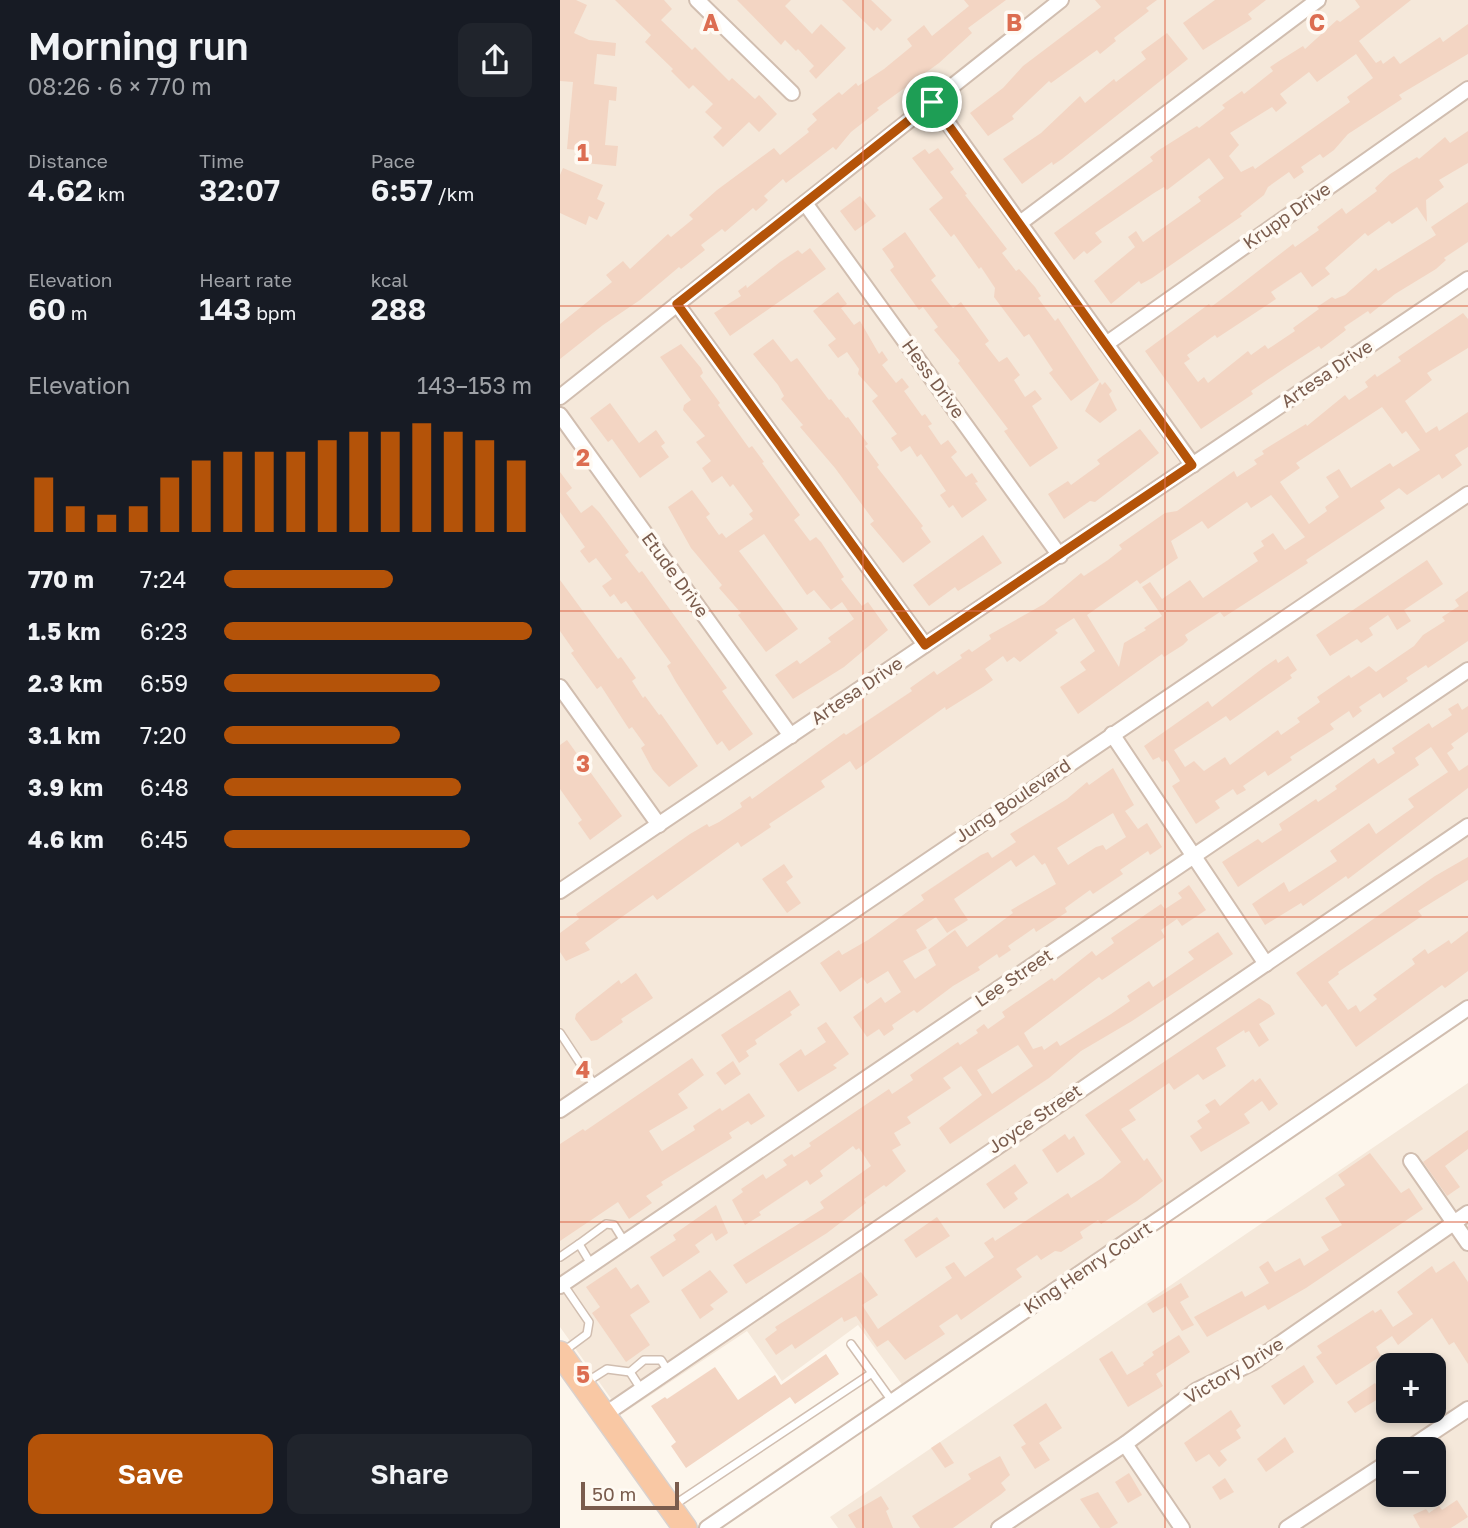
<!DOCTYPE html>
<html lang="en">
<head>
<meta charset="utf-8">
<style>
	:root { --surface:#171b24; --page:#20242c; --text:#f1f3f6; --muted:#9ea1a6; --accent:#b45309 }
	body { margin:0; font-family:"Golos Text",sans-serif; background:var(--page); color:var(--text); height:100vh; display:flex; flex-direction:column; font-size:26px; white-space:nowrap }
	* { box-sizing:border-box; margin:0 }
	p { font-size:23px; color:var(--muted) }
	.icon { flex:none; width:38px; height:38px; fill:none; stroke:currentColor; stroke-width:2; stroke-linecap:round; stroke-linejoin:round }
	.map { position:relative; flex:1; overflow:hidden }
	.details { display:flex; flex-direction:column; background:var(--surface); width:560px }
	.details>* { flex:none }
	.controls { position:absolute; left:816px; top:1353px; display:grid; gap:14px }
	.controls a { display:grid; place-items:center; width:70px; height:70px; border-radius:14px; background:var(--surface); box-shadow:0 4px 10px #0003; font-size:35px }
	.scale { position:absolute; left:21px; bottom:18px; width:98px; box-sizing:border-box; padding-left:7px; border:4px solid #7a5c4d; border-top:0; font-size:19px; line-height:24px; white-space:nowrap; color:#7a5c4d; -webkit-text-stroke:5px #fffaf3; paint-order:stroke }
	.pin { position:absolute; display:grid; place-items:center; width:60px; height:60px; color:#fff; margin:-30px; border:4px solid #fff; border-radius:50%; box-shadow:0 2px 7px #0007 }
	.round { display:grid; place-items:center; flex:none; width:74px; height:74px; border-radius:14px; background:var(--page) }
	.summary { display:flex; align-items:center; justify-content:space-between; height:119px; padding:0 28px }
	h1 { font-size:38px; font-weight:600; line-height:52px }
	.stats { display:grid; grid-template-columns:repeat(3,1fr); gap:10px; height:119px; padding:7px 28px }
	.stats div { display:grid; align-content:center }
	.stats b { font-size:30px; font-weight:600 }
	.stats small { font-size:19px; font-weight:400 }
	.stats p { font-size:19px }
	.chart { height:196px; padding:14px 28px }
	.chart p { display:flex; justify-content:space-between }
	.chart svg { width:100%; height:126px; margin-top:7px; stroke:var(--accent); stroke-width:6 }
	.button { display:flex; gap:14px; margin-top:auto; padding:14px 28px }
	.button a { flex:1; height:80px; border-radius:14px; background:var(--accent); color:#fff; font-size:28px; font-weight:600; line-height:80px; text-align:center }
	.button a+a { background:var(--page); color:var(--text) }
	ul { padding:0 28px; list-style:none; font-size:23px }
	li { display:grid; grid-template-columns:112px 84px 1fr; align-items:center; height:52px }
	li i { height:18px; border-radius:9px; background:var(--accent) }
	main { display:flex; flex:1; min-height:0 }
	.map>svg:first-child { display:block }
</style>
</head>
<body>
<main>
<section class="details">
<div class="summary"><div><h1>Morning run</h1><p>08:26 · 6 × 770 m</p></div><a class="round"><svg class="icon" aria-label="share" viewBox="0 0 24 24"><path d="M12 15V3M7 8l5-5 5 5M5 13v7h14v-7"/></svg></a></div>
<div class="stats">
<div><p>Distance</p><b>4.62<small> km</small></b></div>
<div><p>Time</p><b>32:07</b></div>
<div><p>Pace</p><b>6:57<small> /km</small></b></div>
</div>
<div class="stats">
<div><p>Elevation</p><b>60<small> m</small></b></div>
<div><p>Heart rate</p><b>143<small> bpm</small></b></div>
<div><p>kcal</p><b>288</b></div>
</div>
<div class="chart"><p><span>Elevation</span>143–153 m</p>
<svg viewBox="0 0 160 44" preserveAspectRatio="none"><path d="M5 44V25M15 44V35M25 44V38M35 44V35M45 44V25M55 44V19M65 44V16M75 44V16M85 44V16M95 44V12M105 44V9M115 44V9M125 44V6M135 44V9M145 44V12M155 44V19"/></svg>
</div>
<ul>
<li><b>770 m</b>7:24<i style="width:55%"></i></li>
<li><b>1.5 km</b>6:23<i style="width:100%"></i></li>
<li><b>2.3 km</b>6:59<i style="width:70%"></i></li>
<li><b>3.1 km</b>7:20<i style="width:57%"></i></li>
<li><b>3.9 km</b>6:48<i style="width:77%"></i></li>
<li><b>4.6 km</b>6:45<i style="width:80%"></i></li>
</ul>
<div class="button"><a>Save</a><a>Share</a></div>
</section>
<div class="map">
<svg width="908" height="1528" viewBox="0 0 908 1528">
	<rect width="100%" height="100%" fill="#fdf6ec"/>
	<!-- residential -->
	<g fill="#f5e8da" fill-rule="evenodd">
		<path d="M0 0H908V1018L352 1398 298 1325 222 1381 187 1331 62 1414 0 1327Z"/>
		<path d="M908 1083V1528H278L270 1517ZM828 1365H873V1410H828ZM828 1449H873V1494H828Z"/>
	</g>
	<!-- building -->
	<g fill="#f3d5c3" fill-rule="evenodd">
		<path d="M0 0H16L27 5 14 33 29 40 56 43 55 56 37 54 34 84 57 87 56 101 49 100 45 145 58 146 56 166 24 163 26 151 7 149 13 82 0 81Z"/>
		<path d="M55 0H104L112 9 101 20 132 50 135 47 169 81 172 78 195 99 199 95 217 114 199 132 189 122 163 147 153 137 162 128 145 112 153 104 133 85 129 89 111 71 113 69 85 42 91 35Z"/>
		<path d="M177 0H231L225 6 252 34 261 24 286 48 256 79 249 71 254 66 238 49 236 51 225 40 221 45Z"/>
		<path d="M282 0H311L332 20 321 31 317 27 314 31Z"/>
		<path d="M404 0H446L408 28 412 33 379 63 317 108 319 110 291 132 276 150 273 147 226 183 223 179 204 196 208 200 204 204 196 211 193 208 165 232 162 229 141 245 145 250 121 269 119 267 80 300 43 325 0 359V324L52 282 46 275 63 261 70 269 108 234 111 237 133 219 129 215 157 190 214 148 220 155 249 132 247 129 257 120 252 114 279 92 282 95 296 83 298 86 324 69 352 46 347 39 364 25 372 36 409 6Z"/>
		<path d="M535 0H597L586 8 589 11 554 38 556 41 540 54 537 50 491 83 489 81 452 116 454 119 428 136 410 113 443 88 463 66 541 7Z"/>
		<path d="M655 0H706L688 14 692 19 643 50 623 23Z"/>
		<path d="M795 0H851L799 41 816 63 821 60 823 64 834 56 840 64 880 37 883 42 908 24V54L839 95 842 99 788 134 774 150 763 158 760 154 741 167 744 172 734 179 729 172 708 187 704 195 680 214 682 216 592 278 581 284 579 281 551 304 534 281 575 247 568 237 576 231 583 242 641 201 638 197 664 178 649 158 607 190 604 187 594 193 535 233 542 242 527 254 524 251 514 260 494 233 593 161 590 157 599 150 637 126 639 128 665 108 662 105 682 91 684 94 713 71 710 67 719 61 743 46 745 49 777 20 780 22 800 7ZM796 54 813 78 787 97 790 102 695 169 693 166 681 172 669 156 679 145 670 133 712 107 716 112 727 103 720 94 749 72 757 82Z"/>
		<path d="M607 33 628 59 502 159 493 165 492 162 462 184 443 159 481 133 520 96 525 103 554 79 556 82 586 59 581 52Z"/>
		<path d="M908 131V163L879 180 884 187 866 200 867 222 857 207 832 224 829 221 808 236 805 233 765 268 770 274 752 287 741 272 711 292 716 299 657 338 655 335 627 355 630 359 624 363 638 382 644 377 648 383 688 351 691 355 705 345 708 349 735 331 733 328 759 309 757 307 772 297 775 299 785 295 816 268 818 271 876 235 871 227 908 202V242L884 258 886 260 876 269 835 294 810 314 808 311 784 327 786 330 773 340 761 349 759 346 725 368 691 391 693 394 641 429 585 351 649 304 651 307 671 292 733 244 735 247 759 230 757 227 782 208 786 214 817 191 815 188 830 174 857 157 859 159 885 137 890 143Z"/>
		<path d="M378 148 394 169 390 172 407 194 405 195 447 249 442 253 456 271 459 269 475 287 481 296 478 298 495 321 498 318 539 380 511 401 489 373 493 370 469 334 464 337 434 297 435 288 421 267 419 269 394 234 391 237 369 209 383 198 352 158 365 149 369 154Z"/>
		<path d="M3 168 43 185 37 199 45 203 37 220 29 216 26 225 0 213V175Z"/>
		<path d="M300 196 316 216 295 231 280 211Z"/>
		<path d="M345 232 376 276 371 280 387 301 393 308 401 302 429 341 425 344 439 362 447 357 460 375 454 380 465 397 475 390 482 399 472 406 498 448 470 467 444 431 448 429 398 363 400 361 374 330 378 327 363 307 359 310 330 270 334 267 332 263 322 249Z"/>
		<path d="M250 248 266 269 170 336 154 313 181 296 178 291 186 285 187 288 220 262 238 250 242 254Z"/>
		<path d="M278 292 287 304 281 308 294 325 300 321 319 354 322 351 328 360 322 365 336 383 342 378 349 387 344 391 362 416 365 414 372 424 368 426 381 445 388 440 397 452 391 457 406 477 412 473 418 482 415 483 427 500 402 518 393 505 389 508 380 495 386 491 361 454 357 457 350 446 341 452 331 438 337 434 312 401 318 396 298 374 299 369 287 352 278 358 268 345 276 339 253 311Z"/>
		<path d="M903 313 908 319V348L867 373 872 380 845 401 866 433 877 426 879 431 908 412V447L895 455 902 465 882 479 879 474 847 495 839 488 820 501 825 508 746 560 748 563 664 617 660 612 625 635 628 640 623 645 604 657 602 654 518 714 500 687 526 670 520 662 535 651 514 618 495 630 498 633 460 662 454 657 447 662 443 656 425 669 433 680 423 687 386 710 385 707 296 770 290 761 261 781 265 787 209 824 211 827 181 847 178 842 97 900 93 895 25 943 30 950 6 961 0 952V933L19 919 16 914 130 834 147 824 149 827 159 822 182 807 180 803 190 796 192 799 284 733 286 735 352 691 350 688 374 671 377 675 402 658 400 655 409 649 412 652 431 639 429 635 484 604 521 573 524 576 548 560 562 549 559 545 605 513 617 511 674 471 677 477 697 464 694 460 704 454 702 451 746 424 747 426 785 395 789 400 808 387 805 382 815 374 817 377 841 361 838 357ZM822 407 842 434 846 431 860 450 833 467 830 463 791 488 779 469 766 477 779 497 765 507 767 511 749 524 720 482 740 468 736 463ZM711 495 745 537 725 550 713 533 701 541 704 546 693 553 698 561 643 598 630 580 602 599 590 582 582 587 602 616 584 628 586 630 564 643 559 667 527 615 577 580 580 584 618 558 611 541 642 521 648 529 687 502 691 508Z"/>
		<path d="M213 339 231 362 237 358 269 400 271 399 286 418 288 417 308 444 305 446 319 465 317 467 363 526 361 528 371 542 343 563 310 524 314 521 275 468 240 427 243 425 221 399 224 396 218 385 193 354Z"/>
		<path d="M121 344 141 368 143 373 140 376 160 403 158 405 189 448 192 446 204 462 202 463 240 515 234 520 250 541 256 537 261 542 284 577 281 579 302 606 308 602 328 630 284 667 233 699 215 675 237 660 240 664 271 642 268 638 294 619 282 602 271 610 254 590 247 595 204 534 179 551 238 629 206 652 178 615 181 613 159 588 162 585 131 548 108 507 132 490 150 514 146 517 159 535 162 533 166 538 193 519 189 514 193 511 173 484 170 487 162 476 152 483 142 468 151 461 136 442 145 436 123 410 124 405 131 400 100 357Z"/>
		<path d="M540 382 542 385 545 382 552 391 549 394 557 410 540 423 525 411Z"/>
		<path d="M50 403 79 443 96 430 105 443 101 446 109 457 80 478 52 439 48 442 30 418Z"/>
		<path d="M580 429 599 453 535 502 530 501 504 519 488 494 508 481 511 485 540 464 537 460Z"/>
		<path d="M0 472 12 488 6 493 21 513 32 505 39 512 69 552 65 555 79 573 82 571 167 688 162 691 193 734 169 751 162 741 157 745 116 682 107 666 111 663 66 601 61 604 54 594 50 597 42 586 52 579 36 558 29 563 20 551 25 547 0 512Z"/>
		<path d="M423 535 442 563 398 591 395 587 369 606 353 585Z"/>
		<path d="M867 560 883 584 844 610 851 621 837 630 828 615 809 628 813 635 801 643 797 639 770 656 756 635Z"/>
		<path d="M0 580 58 659 61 657 76 678 72 681 83 698 85 696 99 715 101 714 138 766 109 787 93 770 81 748 85 745 72 727 69 729 41 686 37 689 11 653 14 651 0 631Z"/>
		<path d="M908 591V641L868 668 866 665 846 678 848 681 823 698 820 693 799 707 802 711 793 718 789 711 770 724 774 729 730 757 732 760 708 776 705 771 683 786 686 790 677 795 673 789 655 801 660 808 636 824 612 786 620 781 607 760 602 762 599 757 593 760 584 746 648 701 652 707 703 668 716 659 718 663 728 656 737 670 730 675 732 678 670 721 666 716 614 750 625 767 634 761 644 771 665 757 670 765 718 730 721 735 740 722 737 718 760 702 757 697 789 675 791 678 809 666 816 672 854 646 863 635 885 621 882 617 899 606 895 600Z"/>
		<path d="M898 703 902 710 908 706V732L891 744 894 748 887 753 899 771 908 765V788L788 879 786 876 743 906 741 903 705 925 692 904 724 882 729 892 760 872 777 861 770 851 809 823 816 834 854 807 848 799 888 772 871 747 855 758 859 765 678 887 662 862 698 839 702 843 722 830 719 824 756 799 758 802 777 789 775 786 814 758 818 764 835 753 832 748 869 723 872 728 892 715 888 709Z"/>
		<path d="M7 740 62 816 30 840 18 823 22 820 0 789V745Z"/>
		<path d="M553 768 574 805 565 811 578 829 587 823 602 847 590 855 588 851 560 870 563 874 533 894 530 890 505 908 507 912 476 932 474 928 448 946 451 950 439 958 437 954 418 967 420 970 393 986 357 1013 354 1010 332 1025 334 1029 324 1036 319 1029 307 1037 293 1017 321 997 325 1003 341 992 328 971 307 984 302 977 280 992 260 963 279 950 282 955 308 940 364 900 361 895 421 855 428 852 432 858 456 842 450 834 507 799 527 782 529 785ZM553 813 566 837 546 850 543 845 536 847 508 865 497 848ZM474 855 482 865 485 863 496 884 451 910 453 913 407 947 395 930 368 950 376 965 355 979 343 961 367 948 356 930 376 917 387 933 408 920 394 899 451 860 456 867Z"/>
		<path d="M908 857V880L858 911 862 916 778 972 779 974 768 982 788 1010 796 1005 800 1012 817 999 813 995 855 964 852 959 865 949 868 954 889 940 891 944 908 931V971L885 988 882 985 796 1047 766 1004 762 1007 736 973 875 876Z"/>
		<path d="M224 864 233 877 226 882 241 903 227 913 202 879Z"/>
		<path d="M629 885 646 910 622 926 617 919 601 930 605 937 542 980 539 977 464 1033 473 1049 482 1046 484 1050 497 1041 500 1046 551 1014 570 1001 567 996 589 981 593 987 634 959 628 952 658 932 673 954 572 1021 521 1051 489 1078 390 1144 379 1128 422 1095 401 1066 383 1078 391 1088 347 1117 351 1123 334 1133 341 1145 332 1150 346 1171 326 1187 324 1185 304 1199 306 1203 267 1233 186 1284 173 1265 264 1208 260 1202 311 1166 299 1148 296 1150 293 1146 260 1171 263 1176 250 1185 247 1180 199 1212 201 1215 185 1225 172 1200 183 1192 181 1189 203 1174 206 1179 227 1165 223 1160 232 1154 234 1157 251 1146 249 1143 329 1089 332 1094 353 1080 350 1075 398 1042 400 1045 418 1033 416 1030 424 1024 428 1029 445 1017 442 1012 492 978 494 981 532 951 536 956 554 943 551 938 601 904 605 909 622 898 618 893ZM458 1045 473 1066 432 1094 417 1070Z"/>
		<path d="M76 973 93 998 61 1019 63 1022 37 1040 31 1041 15 1019 16 1014 59 980 61 984Z"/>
		<path d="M230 990 240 1005 230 1012 232 1015 195 1040 197 1044 186 1051 189 1056 179 1063 161 1035Z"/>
		<path d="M699 998 710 1005 715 1014 699 1024 709 1040 699 1047 689 1031 685 1033 684 1030 656 1048 666 1066 643 1080 638 1074 614 1090 609 1083 569 1110 576 1120 561 1129 584 1161 587 1158 603 1181 577 1201 541 1224 538 1220 520 1232 523 1238 501 1252 495 1251 481 1260 477 1255 456 1269 462 1277 401 1320 397 1314 379 1326 385 1334 345 1360 328 1340 317 1347 296 1316 284 1322 282 1317 235 1349 232 1344 216 1355 205 1339 217 1330 215 1327 301 1272 318 1295 302 1305 318 1329 392 1278 385 1267 394 1262 405 1277 434 1257 424 1243 433 1237 435 1241 508 1193 511 1198 542 1178 561 1162 525 1115Z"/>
		<path d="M266 1022 289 1054 273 1065 277 1068 238 1092 219 1064 241 1049 245 1056 266 1042 257 1028Z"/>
		<path d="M132 1058 144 1075 118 1094 128 1108 89 1131 102 1151 135 1130 133 1126 160 1108 162 1111 189 1093 205 1116 191 1125 188 1121 169 1133 172 1138 101 1182 103 1185 86 1196 92 1203 69 1219 58 1202 0 1241V1144L23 1129 25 1131Z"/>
		<path d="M173 1061 181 1074 165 1085 156 1073Z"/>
		<path d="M700 1078 718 1104 709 1111 702 1101 684 1114 690 1123 641 1152 630 1136 642 1128 637 1121 650 1112 645 1105 655 1099 660 1106 693 1079 695 1082Z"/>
		<path d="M908 1130V1149L885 1166 900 1187 887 1196 863 1162Z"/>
		<path d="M505 1134 509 1140 514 1136 525 1154 497 1173 482 1150Z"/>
		<path d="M810 1153 841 1193 849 1188 863 1209 746 1288 708 1310 705 1305 647 1337 634 1317 682 1291 685 1297 709 1283 699 1267 708 1261 715 1272 740 1258 744 1266 769 1250 761 1237 782 1225 765 1198 785 1185 778 1175Z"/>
		<path d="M455 1164 468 1183 454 1193 458 1199 444 1209 426 1184Z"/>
		<path d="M156 1205 168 1233 156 1241 152 1233 135 1245 140 1252 103 1277 90 1257 116 1240 113 1235Z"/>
		<path d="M377 1217 390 1236 356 1258 344 1240Z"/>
		<path d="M894 1261 908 1282V1364L894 1342 889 1345 872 1318 838 1345 832 1336 816 1347 821 1356 776 1385 756 1357 762 1353 757 1346 813 1310 815 1313 821 1309 833 1327 853 1314 837 1292 872 1266 876 1273Z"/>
		<path d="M56 1267 71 1289 78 1284 90 1302 70 1315 90 1345 66 1362 32 1313 40 1307 26 1287Z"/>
		<path d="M150 1270 168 1292 150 1305 154 1309 140 1319 121 1290Z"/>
		<path d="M621 1283 629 1297 620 1302 634 1325 622 1331 606 1306 593 1313 587 1304Z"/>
		<path d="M619 1335 630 1352 596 1374 603 1386 568 1407 539 1359 552 1351 567 1375 584 1365 583 1363 594 1355 592 1352Z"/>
		<path d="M266 1354 279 1374 235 1404 230 1397 126 1468 111 1446 116 1442 91 1406 105 1397 107 1399 155 1367 178 1400 215 1375 221 1385Z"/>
		<path d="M744 1365 754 1382 724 1405 711 1386Z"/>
		<path d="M815 1383 823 1396 795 1413 787 1402Z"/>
		<path d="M486 1403 502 1428 479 1443 490 1460 475 1469 461 1447 466 1444 453 1425Z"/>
		<path d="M671 1410 681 1426 676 1430 681 1438 660 1451 667 1460 659 1467 649 1454 636 1462 624 1443Z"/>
		<path d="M725 1437 734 1452 706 1472 697 1459Z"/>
		<path d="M380 1442 394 1463 385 1468 371 1448Z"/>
		<path d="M440 1456 450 1475 441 1483 446 1490 440 1495 393 1528H360L352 1516 411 1479 408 1474Z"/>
		<path d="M569 1473 582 1495 568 1503 555 1482Z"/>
		<path d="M665 1478 674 1492 660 1500 652 1487Z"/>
		<path d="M538 1492 558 1523 550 1528H540L520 1499Z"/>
		<path d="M321 1496 329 1509 326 1511 333 1528H296L288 1515Z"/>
		<path d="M897 1500 908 1517 891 1528H860L853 1515 866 1509 869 1513 879 1506 882 1510Z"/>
	</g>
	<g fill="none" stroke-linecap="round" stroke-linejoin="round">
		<!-- service casing -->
		<g stroke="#d1beb0" stroke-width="10">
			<g id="service">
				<path d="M0 1033 35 1086"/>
				<path d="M19 1244 46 1224 54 1225 64 1241"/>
				<path d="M0 1257 19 1244 31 1264"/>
				<path d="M3 1284 29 1322 27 1334 4 1351"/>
				<path d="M291 1344 332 1401"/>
				<path d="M70 1372 81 1389"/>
				<path d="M25 1383 47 1369 70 1372 84 1360H101L108 1371"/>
				<path d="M114 1505 312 1373"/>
			</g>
		</g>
		<!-- minor casing -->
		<g stroke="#d1beb0" stroke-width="18">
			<g id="minor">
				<path d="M137 0 232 93"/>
				<path d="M372 101 633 465"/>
				<path d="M245 203 500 556"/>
				<path d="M460 223 758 0"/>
				<path d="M117 304 365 645"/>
				<path d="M546 344 908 89"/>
				<path d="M0 397 501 0"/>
				<path d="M0 415 231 736"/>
				<path d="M0 687 99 825"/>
				<path d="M552 734 706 964"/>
				<path d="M0 891 908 279"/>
				<path d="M0 1110 908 494"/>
				<path d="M851 1161 908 1243"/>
				<path d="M0 1286 908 670"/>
				<path d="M44 1415 908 826"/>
				<path d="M565 1444 622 1528"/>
				<path d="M848 1449 908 1409"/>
				<path d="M147 1528 908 1008"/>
				<path d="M439 1528 565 1444 637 1390 692 1363 908 1213"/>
				<path d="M727 1528 828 1462"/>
			</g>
		</g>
		<!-- trunk casing -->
		<g stroke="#dad1cd" stroke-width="26">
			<path id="trunk" d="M0 1353 125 1528"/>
		</g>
		<!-- service -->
		<use href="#service" stroke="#fff" stroke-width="7"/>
		<!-- minor -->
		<use href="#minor" stroke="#fff" stroke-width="14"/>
		<!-- trunk -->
		<use href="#trunk" stroke="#f9c8a4" stroke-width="23"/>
	</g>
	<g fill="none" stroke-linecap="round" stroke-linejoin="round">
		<!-- route casing -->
		<g stroke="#fff" stroke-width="14">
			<path id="route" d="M372 102 632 465 365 645 117 304Z"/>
		</g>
		<!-- route -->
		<use href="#route" stroke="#b45309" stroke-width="9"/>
	</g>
	<!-- grid -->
	<path fill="none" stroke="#dc6d51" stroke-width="2" stroke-opacity="0.55" d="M303 0V1528M605 0V1528M0 306H908M0 611H908M0 917H908M0 1222H908"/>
	<g text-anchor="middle" stroke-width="7" stroke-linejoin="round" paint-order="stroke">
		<!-- street labels -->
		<g font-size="18" fill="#7a5c4d" stroke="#fffaf3">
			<text transform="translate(727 216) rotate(-35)" y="6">Krupp Drive</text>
			<text transform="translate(767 374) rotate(-34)" y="6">Artesa Drive</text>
			<text transform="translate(373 379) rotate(54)" y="6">Hess Drive</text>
			<text transform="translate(115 575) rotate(54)" y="6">Etude Drive</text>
			<text transform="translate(297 691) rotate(-34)" y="6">Artesa Drive</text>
			<text transform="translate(453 801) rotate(-34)" y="6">Jung Boulevard</text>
			<text transform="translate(454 978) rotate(-34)" y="6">Lee Street</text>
			<text transform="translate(475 1119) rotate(-34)" y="6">Joyce Street</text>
			<text transform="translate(528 1268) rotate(-34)" y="6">King Henry Court</text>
			<text transform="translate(674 1371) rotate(-31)" y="6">Victory Drive</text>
		</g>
	</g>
	<g font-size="23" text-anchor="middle" font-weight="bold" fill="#dc6d51" stroke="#fffaf3" stroke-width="7" stroke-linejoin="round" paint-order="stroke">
		<text x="151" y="31">A</text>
		<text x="454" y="31">B</text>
		<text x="757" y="31">C</text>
		<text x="23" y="161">1</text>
		<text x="23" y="466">2</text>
		<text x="23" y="772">3</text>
		<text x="23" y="1078">4</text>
		<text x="23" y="1383">5</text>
	</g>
</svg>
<div class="controls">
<a>+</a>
<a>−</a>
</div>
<div class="scale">50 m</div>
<div class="pin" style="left:372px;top:102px;background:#1e9e55"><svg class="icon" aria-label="arrive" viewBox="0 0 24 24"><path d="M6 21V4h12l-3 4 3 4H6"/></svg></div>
</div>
</main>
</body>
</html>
